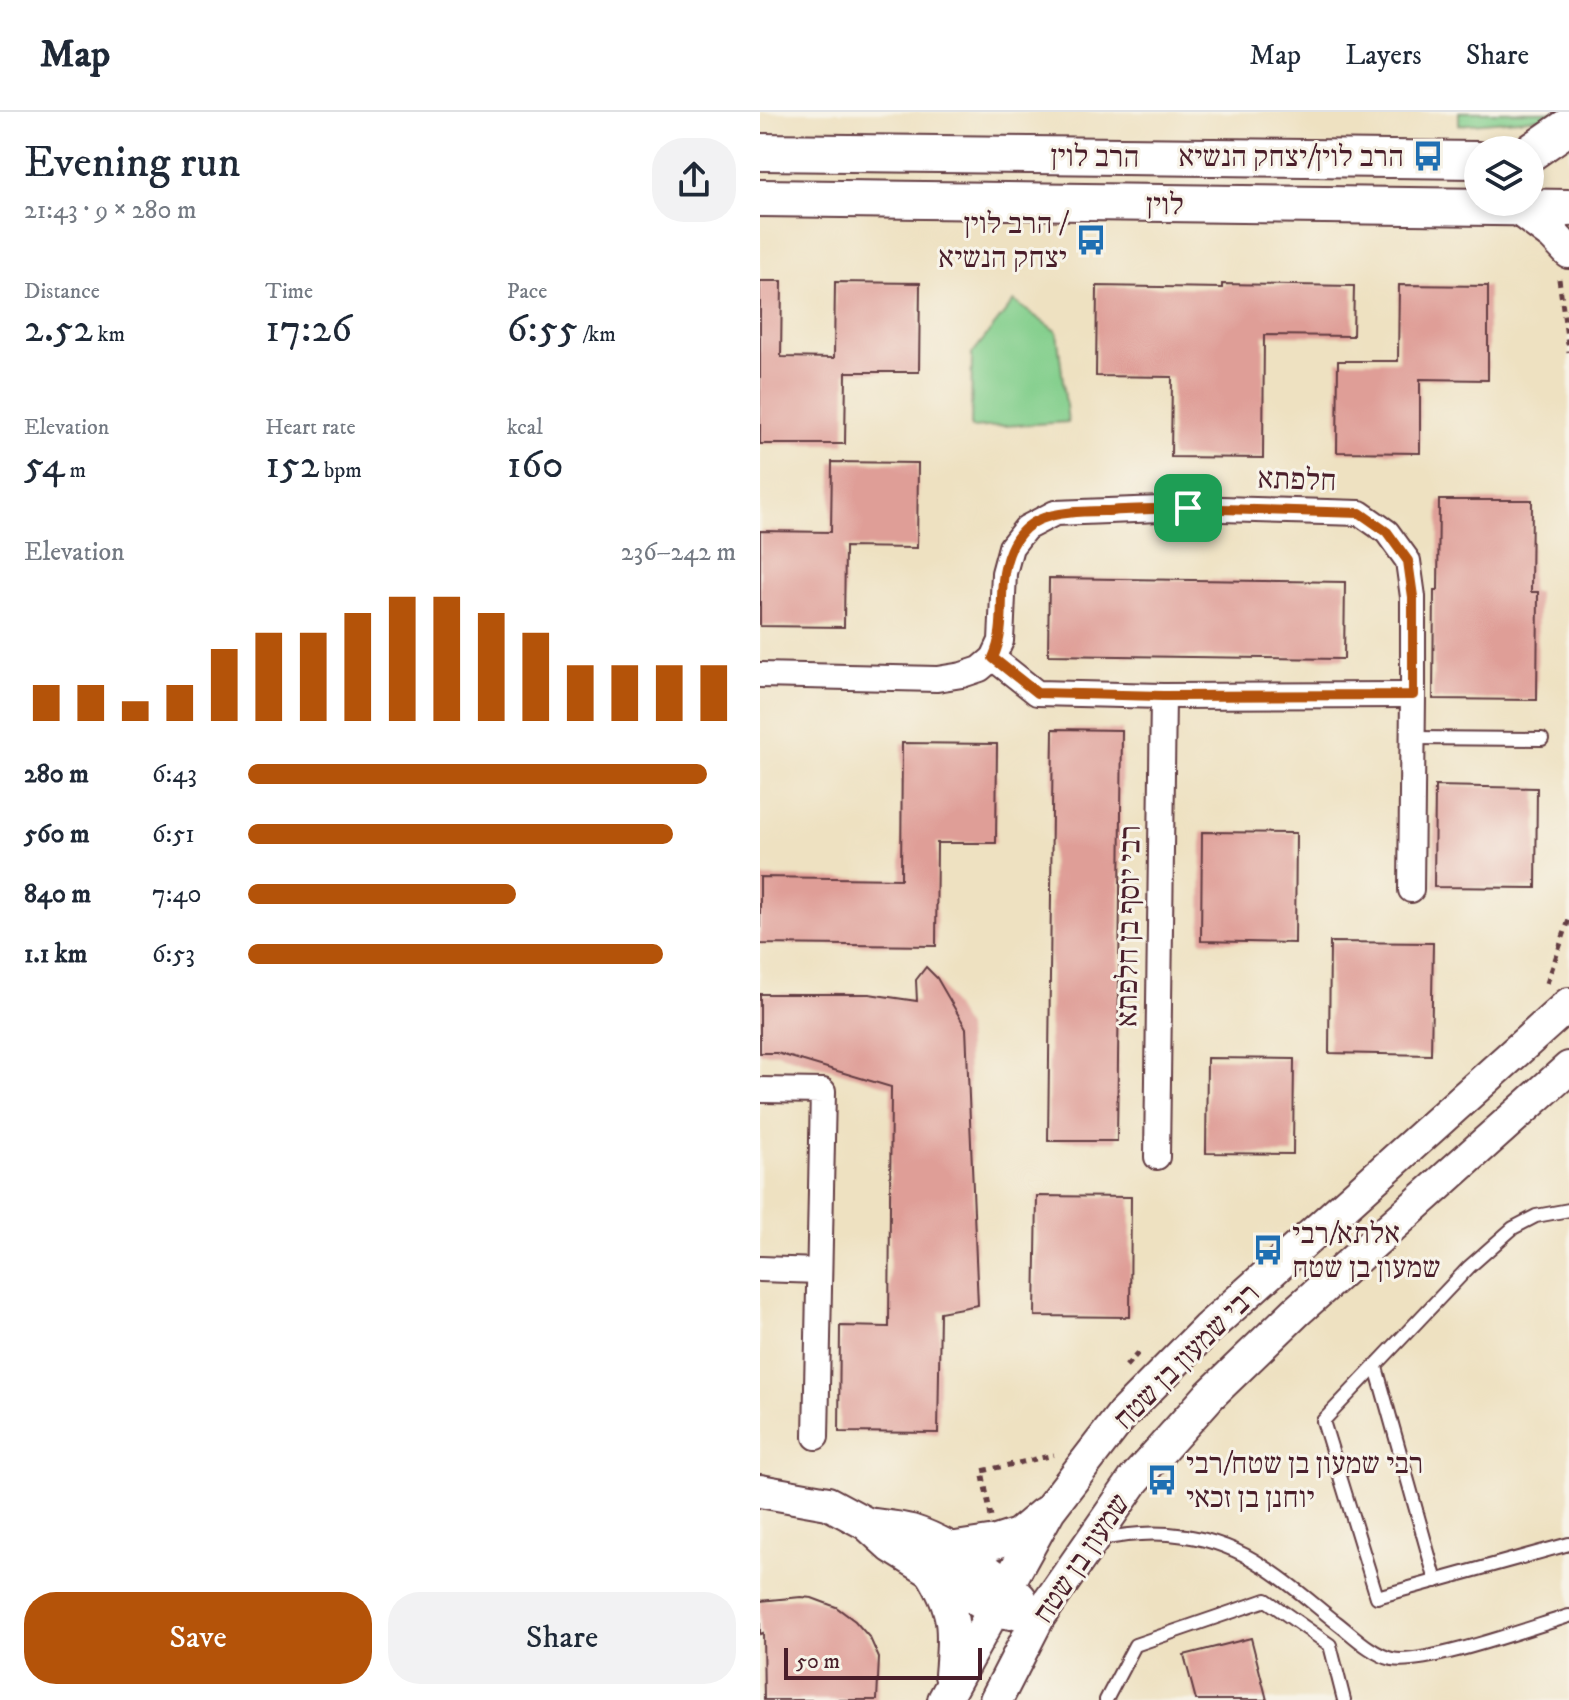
<!DOCTYPE html>
<html lang="en">
<head>
<meta charset="utf-8">
<style>
	:root { --surface:#fff; --page:#f2f2f3; --text:#1f2937; --muted:#747a83; --line:#e0e1e3; --accent:#b45309 }
	body { margin:0; font-family:"IM FELL DW Pica","Frank Ruhl Libre",serif; background:var(--page); color:var(--text); height:100vh; display:flex; flex-direction:column; font-size:30px; white-space:nowrap }
	* { box-sizing:border-box; margin:0 }
	p { font-size:26px; color:var(--muted) }
	.icon { flex:none; width:44px; height:44px; fill:none; stroke:currentColor; stroke-width:2; stroke-linecap:round; stroke-linejoin:round }
	.map { position:relative; flex:1; overflow:hidden }
	.side { display:flex; flex-direction:column; background:var(--surface); width:760px }
	.side>* { flex:none }
	.fabs { position:absolute; left:704px; top:24px; display:grid; gap:16px }
	.fabs a { display:grid; place-items:center; width:80px; height:80px; border-radius:50%; background:var(--surface); box-shadow:0 4px 12px #0003; font-size:40px }
	.scale { position:absolute; left:24px; bottom:20px; width:198px; box-sizing:border-box; padding-left:8px; border:4px solid #4a1f2b; border-top:0; font-size:22px; line-height:28px; white-space:nowrap; color:#4a1f2b; -webkit-text-stroke:6px #f7f3e8; paint-order:stroke }
	.pin { position:absolute; display:grid; place-items:center; width:68px; height:68px; color:#fff; margin:-34px; border-radius:16px; box-shadow:0 4px 12px #0006 }
	.round { display:grid; place-items:center; flex:none; width:84px; height:84px; border-radius:32px; background:var(--page) }
	.head { display:flex; align-items:center; justify-content:space-between; height:136px; padding:0 24px }
	h1 { font-size:44px; font-weight:600; line-height:60px }
	.figures { display:grid; grid-template-columns:repeat(3,1fr); gap:12px; height:136px; padding:8px 24px }
	.figures div { display:grid; align-content:center }
	.figures b { font-size:40px; font-weight:600 }
	.figures small { font-size:22px; font-weight:400 }
	.figures p { font-size:22px }
	.chart { height:224px; padding:16px 24px }
	.chart p { display:flex; justify-content:space-between }
	.chart svg { width:100%; height:144px; margin-top:8px; stroke:var(--accent); stroke-width:6 }
	.cta { display:flex; gap:16px; margin-top:auto; padding:16px 24px }
	.cta a { flex:1; height:92px; border-radius:32px; background:var(--accent); color:#fff; font-size:32px; font-weight:600; line-height:92px; text-align:center }
	.cta a+a { background:var(--page); color:var(--text) }
	ul { padding:0 24px; list-style:none; font-size:26px }
	li { display:grid; grid-template-columns:128px 96px 1fr; align-items:center; height:60px }
	li i { height:20px; border-radius:10px; background:var(--accent) }
	header { display:flex; align-items:center; gap:48px; box-sizing:border-box; height:112px; padding:0 40px; background:var(--surface); border-bottom:2px solid var(--line) }
	header strong { font-size:38px }
	nav { display:flex; gap:44px; margin-inline-start:auto; font-size:28px }
	main { display:flex; flex:1; min-height:0 }
	.map>svg:first-child { display:block }
</style>
</head>
<body>
<header>
<strong>Map</strong>
<nav><a>Map</a><a>Layers</a><a>Share</a></nav>
</header>
<main>
<section class="side">
<div class="head"><div><h1>Evening run</h1><p>21:43 · 9 × 280 m</p></div><a class="round"><svg class="icon" aria-label="share" viewBox="0 0 24 24"><path d="M12 15V3M7 8l5-5 5 5M5 13v7h14v-7"/></svg></a></div>
<div class="figures">
<div><p>Distance</p><b>2.52<small> km</small></b></div>
<div><p>Time</p><b>17:26</b></div>
<div><p>Pace</p><b>6:55<small> /km</small></b></div>
</div>
<div class="figures">
<div><p>Elevation</p><b>54<small> m</small></b></div>
<div><p>Heart rate</p><b>152<small> bpm</small></b></div>
<div><p>kcal</p><b>160</b></div>
</div>
<div class="chart"><p><span>Elevation</span>236–242 m</p>
<svg viewBox="0 0 160 44" preserveAspectRatio="none"><path d="M5 44V33M15 44V33M25 44V38M35 44V33M45 44V22M55 44V17M65 44V17M75 44V11M85 44V6M95 44V6M105 44V11M115 44V17M125 44V27M135 44V27M145 44V27M155 44V27"/></svg>
</div>
<ul>
<li><b>280 m</b>6:43<i style="width:94%"></i></li>
<li><b>560 m</b>6:51<i style="width:87%"></i></li>
<li><b>840 m</b>7:40<i style="width:55%"></i></li>
<li><b>1.1 km</b>6:53<i style="width:85%"></i></li>
</ul>
<div class="cta"><a>Save</a><a>Share</a></div>
</section>
<div class="map">
<svg width="809" height="1588" viewBox="0 0 809 1588">
	<rect width="100%" height="100%" fill="#f7f3e8"/>
	<filter id="ink" filterUnits="userSpaceOnUse"><feTurbulence type="fractalNoise" baseFrequency=".0125" numOctaves="2"/><feDisplacementMap in="SourceGraphic" scale="16" xChannelSelector="R" yChannelSelector="G"/><feConvolveMatrix kernelMatrix="1 2 1 2 8 2 1 2 1" color-interpolation-filters="sRGB"/></filter>
	<filter id="wash" filterUnits="userSpaceOnUse"><feTurbulence type="fractalNoise" baseFrequency=".006" numOctaves="4" result="noise"/><feDisplacementMap in="SourceGraphic" scale="32" xChannelSelector="R" yChannelSelector="G"/><feGaussianBlur stdDeviation="1.8" result="paint"/><feColorMatrix in="noise" values="0 0 0 0 0 0 0 0 0 0 0 0 0 0 0 0 0 1.4 0 .05"/><feComposite in="paint" operator="in"/></filter>
	<g filter="url(#wash)">
		<rect width="100%" height="100%" fill="#eee1c1"/>
		<!-- green -->
		<g fill="#84cf8d" stroke="#67775c" stroke-width="2">
			<path d="M699 0H805V4L699 13Z"/>
			<path d="M254 189 297 220 308 310 211 316 212 242Z"/>
		</g>
		<g id="blocks">
			<!-- building -->
			<g fill="#df9e97">
				<path d="M0 169H22L21 245 74 246 75 170 160 171 159 260H86L85 332H0Z"/>
				<path d="M462 172 594 174 593 224 504 223 503 346 411 345 412 265 336 264 337 174 462 176Z"/>
				<path d="M639 173 728 174V268L660 267V341L577 340 578 249H638Z"/>
				<path d="M72 350 158 351 157 436 85 435 84 515 0 514V419L71 420Z"/>
				<path d="M679 388H772L771 480H778L777 588 673 587 674 478H678Z"/>
				<path d="M289 466 585 470 584 547 288 543Z"/>
				<path d="M293 617 362 618 357 1029H288Z"/>
				<path d="M142 631 237 632 236 731H177L176 834 0 832V765L141 767Z"/>
				<path d="M675 674 777 676 776 776 674 775Z"/>
				<path d="M442 720 536 721 535 831 441 829Z"/>
				<path d="M570 830 673 831 671 943 569 941Z"/>
				<path d="M166 855 177 866 206 916 218 1193 180 1200 178 1321 79 1320 80 1214 129 1215 131 975 17 941H0V882H109L157 889 156 868Z"/>
				<path d="M447 946 534 947 533 1042 446 1041Z"/>
				<path d="M277 1084 371 1085 370 1205 275 1204Z"/>
				<path d="M41 1485 52 1486 76 1495 95 1509 110 1526 119 1546 117 1588H4L3 1521 0 1522V1489Z"/>
				<path d="M491 1526 507 1588H436L424 1543Z"/>
			</g>
		</g>
	</g>
	<g filter="url(#ink)">
		<use href="#blocks" fill-opacity="0" stroke="#633c42" stroke-width="2"/>
		<g fill="none" stroke-linecap="round" stroke-linejoin="round">
			<!-- service casing -->
			<g stroke="#633c42" stroke-width="16">
				<g id="service">
					<path d="M652 626 782 627"/>
					<path d="M809 1098 776 1104 753 1116 709 1155 563 1309 617 1485 809 1432"/>
					<path d="M616 1255 676 1469"/>
					<path d="M339 1428C396 1415 454 1421 503 1454 529 1470 552 1491 576 1510 592 1522 611 1542 632 1547 664 1554 772 1515 809 1504"/>
					<path d="M346 1588 375 1533 506 1488 570 1533 584 1588"/>
				</g>
			</g>
			<!-- minor casing -->
			<g stroke="#633c42" stroke-width="28">
				<g id="minor">
					<path d="M233 546 277 581 403 584 653 583"/>
					<path d="M0 563 177 567 202 563 220 557 233 546 241 529 244 461 251 435 266 416 295 401 428 396 600 401 627 420 648 449 653 485V583L651 778"/>
					<path d="M0 978 63 979 56 1325"/>
					<path d="M397 1045 403 584"/>
					<path d="M0 1157 59 1159"/>
				</g>
			</g>
			<!-- tertiary casing -->
			<g stroke="#633c42" stroke-width="36">
				<g id="tertiary">
					<path d="M757 96 793 123 809 140"/>
					<path d="M0 1379 68 1391 107 1412 132 1435 233 1498 251 1501"/>
					<path d="M107 1412C121 1414 137 1415 151 1419 181 1428 239 1463 260 1486"/>
					<path d="M189 1437 236 1430 258 1423 283 1402"/>
					<path d="M171 1459C196 1499 195 1517 191 1563"/>
					<path d="M184 1588 289 1398 363 1302 447 1217 809 892"/>
					<path d="M236 1588 278 1506 374 1368 450 1283 537 1199 809 956"/>
				</g>
			</g>
			<!-- secondary casing -->
			<g stroke="#633c42" stroke-width="40">
				<g id="secondary">
					<path d="M0 40 718 48"/>
					<path d="M770 41 809 14"/>
					<path d="M0 86 809 96"/>
				</g>
			</g>
			<!-- path -->
			<g stroke="#633c42" stroke-width="5" stroke-dasharray="6 6" stroke-linecap="butt">
				<path d="M799 167 809 240"/>
				<path d="M787 871 809 808"/>
				<path d="M366 1254 381 1238"/>
				<path d="M231 1405 222 1359 294 1343"/>
			</g>
			<!-- service -->
			<use href="#service" stroke="#fff" stroke-width="12"/>
			<!-- minor -->
			<use href="#minor" stroke="#fff" stroke-width="24"/>
			<!-- tertiary -->
			<use href="#tertiary" stroke="#fff" stroke-width="32"/>
			<!-- secondary -->
			<use href="#secondary" stroke="#fff" stroke-width="36"/>
		</g>
	</g>
	<g fill="none" stroke-linecap="round" stroke-linejoin="round" filter="url(#ink)">
		<!-- route casing -->
		<g stroke="#fff" stroke-width="16">
			<path id="route" d="M428 396 600 401 627 420 648 449 653 485V583L403 584 277 581 233 546C246 517 239 491 244 461 254 399 297 400 348 399 375 397 401 397 428 396Z"/>
		</g>
		<!-- route -->
		<use href="#route" stroke="#b45309" stroke-width="10"/>
	</g>
	<!-- icons -->
	<defs>
		<g id="bus-bare" transform="scale(2.4)"><path d="M-5-6H5V4H4V6H2V4H-2V6H-4V4H-5ZM-3.5-4V0h7V-4ZM-3.5 1.2v1.5H-2V1.2ZM2 1.2v1.5H3.5V1.2Z" fill="#1f6fb2" stroke="#f7f3e8" stroke-width="2.5" paint-order="stroke"/></g>
	</defs>
	<g fill-rule="evenodd">
		<use href="#bus-bare" x="668" y="44"/>
		<use href="#bus-bare" x="331" y="128"/>
		<use href="#bus-bare" x="508" y="1138"/>
		<use href="#bus-bare" x="402" y="1368"/>
	</g>
	<g text-anchor="middle" stroke-width="6" stroke-linejoin="round" paint-order="stroke">
		<!-- street labels -->
		<g font-size="30" fill="#4a1f2b" stroke="#f7f3e8">
			<text transform="translate(335 44) rotate(1)" y="10">הרב לוין</text>
			<text transform="translate(405 92) rotate(1)" y="10">לוין</text>
			<text transform="translate(537 367) rotate(2)" y="10">חלפתא</text>
			<text transform="translate(368 814) rotate(-89)" y="10">רבי יוסף בן חלפתא</text>
			<text transform="translate(426 1244) rotate(-45)" y="10">רבי שמעון בן שטח</text>
			<text transform="translate(321 1446) rotate(-56)" y="10">שמעון בן שטח</text>
		</g>
		<!-- poi labels -->
		<g font-size="30" fill="#4a1f2b" stroke="#f7f3e8" text-anchor="end">
			<text x="644" y="54">הרב לוין/יצחק הנשיא</text>
			<text x="307" y="121">הרב לוין /<tspan x="307" dy="34">יצחק הנשיא</tspan></text>
			<text x="532" y="1131" text-anchor="start">אלתא/רבי<tspan x="532" dy="34">שמעון בן שטח</tspan></text>
			<text x="426" y="1361" text-anchor="start">רבי שמעון בן שטח/רבי<tspan x="426" dy="34">יוחנן בן זכאי</tspan></text>
		</g>
	</g>
</svg>
<div class="fabs">
<a><svg class="icon" aria-label="layers" viewBox="0 0 24 24"><path d="M12 4l9 5-9 5-9-5zM3 14l9 5 9-5"/></svg></a>
</div>
<div class="scale">50 m</div>
<div class="pin" style="left:428px;top:396px;background:#1e9e55"><svg class="icon" aria-label="arrive" viewBox="0 0 24 24"><path d="M6 21V4h12l-3 4 3 4H6"/></svg></div>
</div>
</main>
</body>
</html>
